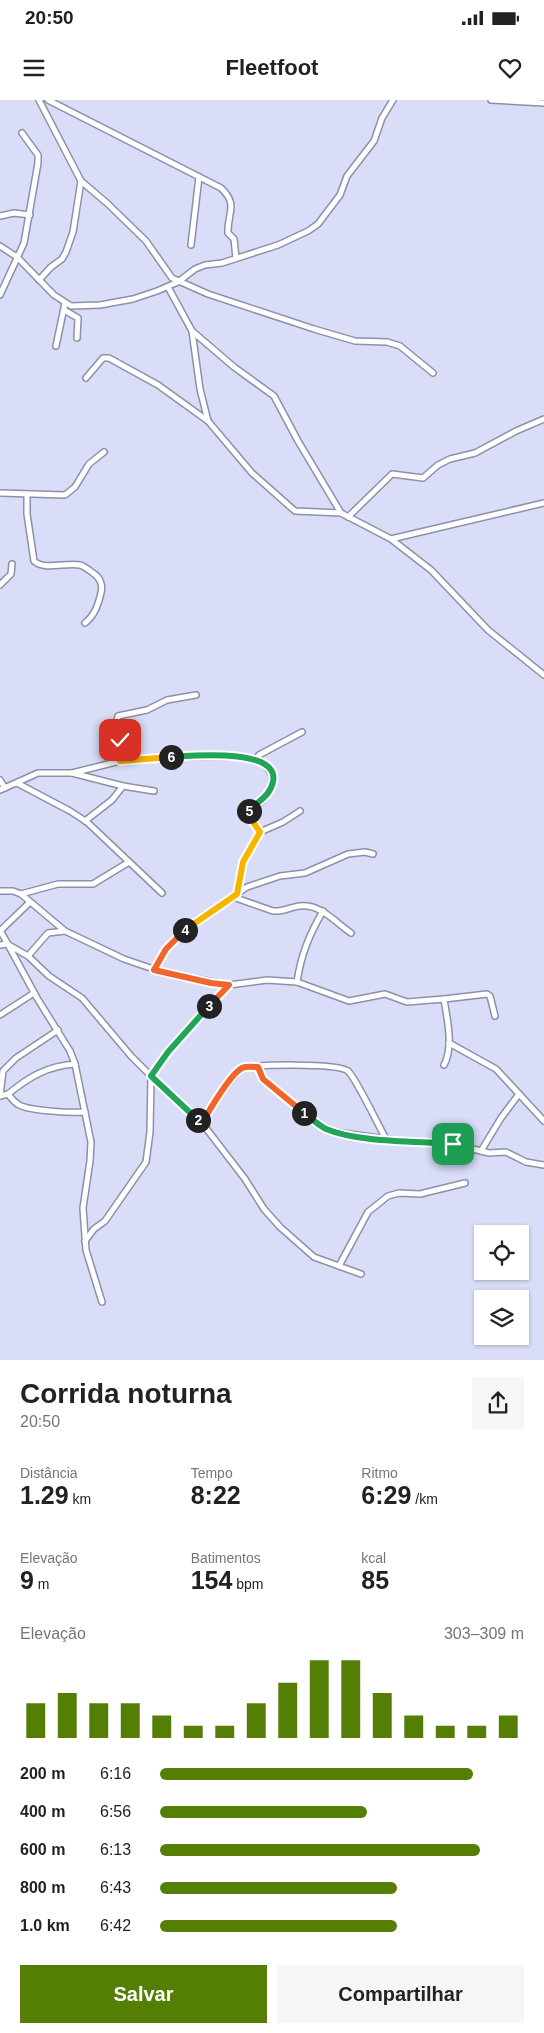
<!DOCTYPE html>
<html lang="pt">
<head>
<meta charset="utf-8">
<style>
	:root { --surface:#fff; --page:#f6f6f6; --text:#222; --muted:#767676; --accent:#547f04 }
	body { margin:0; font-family:Helvetica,sans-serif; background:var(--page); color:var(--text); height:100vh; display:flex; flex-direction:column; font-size:19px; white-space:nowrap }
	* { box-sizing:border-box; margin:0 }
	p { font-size:16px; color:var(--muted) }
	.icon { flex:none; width:28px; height:28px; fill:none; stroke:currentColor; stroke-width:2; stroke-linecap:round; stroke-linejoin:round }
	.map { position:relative; height:1260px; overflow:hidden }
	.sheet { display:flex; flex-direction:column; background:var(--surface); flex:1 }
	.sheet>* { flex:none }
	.fabs { position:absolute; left:474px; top:1125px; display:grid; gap:10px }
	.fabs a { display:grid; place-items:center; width:55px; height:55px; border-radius:0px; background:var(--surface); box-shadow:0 1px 4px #0004; font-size:25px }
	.pin { position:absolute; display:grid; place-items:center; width:42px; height:42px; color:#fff; margin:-21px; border-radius:10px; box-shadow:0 2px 8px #0006 }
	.km { position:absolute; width:25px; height:25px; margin:-12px; border-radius:50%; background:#222; color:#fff; font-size:14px; line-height:25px; text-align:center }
	.round { display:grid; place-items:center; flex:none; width:52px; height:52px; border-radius:0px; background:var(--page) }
	.summary { display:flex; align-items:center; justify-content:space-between; height:85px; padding:0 20px }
	h1 { font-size:28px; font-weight:800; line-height:38px }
	.metrics { display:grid; grid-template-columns:repeat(3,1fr); gap:8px; height:85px; padding:5px 20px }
	.metrics div { display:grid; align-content:center }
	.metrics b { font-size:25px; font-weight:800 }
	.metrics small { font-size:14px; font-weight:400 }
	.metrics p { font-size:14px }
	.chart { height:140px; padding:10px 20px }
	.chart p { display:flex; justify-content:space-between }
	.chart svg { width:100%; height:90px; margin-top:5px; stroke:var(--accent); stroke-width:6 }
	.action { display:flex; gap:10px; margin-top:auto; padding:10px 20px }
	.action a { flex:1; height:58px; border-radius:0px; background:var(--accent); color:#fff; font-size:20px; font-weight:800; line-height:58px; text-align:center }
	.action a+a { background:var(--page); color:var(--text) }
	ul { padding:0 20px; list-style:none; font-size:16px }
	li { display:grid; grid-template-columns:80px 60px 1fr; align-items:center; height:38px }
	li i { height:12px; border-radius:6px; background:var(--accent) }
	.status { display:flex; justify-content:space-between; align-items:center; height:35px; padding:0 25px; background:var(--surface); direction:ltr }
	.status svg { height:14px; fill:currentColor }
	header { display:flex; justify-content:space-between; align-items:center; height:65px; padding:0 20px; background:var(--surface); font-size:22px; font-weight:800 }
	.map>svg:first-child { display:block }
</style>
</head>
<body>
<div class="status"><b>20:50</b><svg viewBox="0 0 49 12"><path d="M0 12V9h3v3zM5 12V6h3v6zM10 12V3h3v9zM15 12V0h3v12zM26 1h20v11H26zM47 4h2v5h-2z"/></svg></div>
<header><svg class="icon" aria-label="menu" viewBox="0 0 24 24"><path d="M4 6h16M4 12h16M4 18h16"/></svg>Fleetfoot<svg class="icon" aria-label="heart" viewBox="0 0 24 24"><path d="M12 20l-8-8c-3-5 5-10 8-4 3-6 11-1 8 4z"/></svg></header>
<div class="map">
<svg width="544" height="1261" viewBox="0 0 544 1261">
	<rect width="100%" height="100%" fill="#daddf8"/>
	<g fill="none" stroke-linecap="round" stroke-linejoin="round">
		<!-- street casing -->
		<g stroke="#8d90a9" stroke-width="8">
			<g id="street">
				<path d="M39 0 81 81 108 104 146 141 172 178 208 194 314 229 355 241 387 242 400 246 433 273"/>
				<path d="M48 0 221 88C239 105 227 113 228 133L234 139 236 158"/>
				<path d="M491 0 544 3"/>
				<path d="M0 116 14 113 30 115"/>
				<path d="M191 145 199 77"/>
				<path d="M0 146 17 157 54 195 71 206 100 205 133 199 157 191 178 182 195 169 205 165 222 163 278 145 308 131 318 124 340 95 347 76 374 41 382 18 393 0"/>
				<path d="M39 180 51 167 62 159 66 152 73 132 81 81"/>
				<path d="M168 187 192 231 200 289 208 321 252 373 295 411 341 413"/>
				<path d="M0 195 24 143 38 63V55L22 33"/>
				<path d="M64 210 78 218 77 238"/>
				<path d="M192 231 234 267 274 296 298 341 341 413 391 439 544 403"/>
				<path d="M56 246 65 203"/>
				<path d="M86 278 103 258H109L158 285 208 321"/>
				<path d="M0 393 65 395 75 387 89 364 104 352"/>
				<path d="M27 394V414L34 461C45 471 66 462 80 465 84 466 89 470 93 473 100 477 103 485 101 493 98 505 95 515 85 523"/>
				<path d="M348 417 392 374 423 378 438 365 450 359 475 353 516 331 544 319"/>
				<path d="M391 439 431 470 488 530 544 575"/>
				<path d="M0 485 11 474 12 464"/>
				<path d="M256 659C274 670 278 681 264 699 260 704 253 706 248 712V715L260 732"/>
				<path d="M120 661 121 644 115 628 118 616 147 610 167 600 196 595"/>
				<path d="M72 673 123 686 154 691"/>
				<path d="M0 680 5 688"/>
				<path d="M17 683 70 711 87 722 162 793"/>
				<path d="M0 690 38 673H72L120 661 169 657 229 656 256 659 259 655 302 632"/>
				<path d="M85 721 112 700 123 686"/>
				<path d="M0 791H13L21 794 65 831 124 859 165 873 229 885 267 880 297 882 349 901 385 894 407 902 444 899C447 919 454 946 444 965"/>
				<path d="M21 794 58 784H93L129 762"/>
				<path d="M237 794 243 762 260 732 283 722 300 711"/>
				<path d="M233 797 273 811C283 812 290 807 300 806 321 804 335 822 351 833"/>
				<path d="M0 830 37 898 70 951 75 964 91 1042 90 1061 83 1108 86 1150 102 1202"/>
				<path d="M0 831 29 803"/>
				<path d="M0 845 7 844 28 856 49 876 82 898 131 956 151 976 150 1032 146 1062 105 1121 94 1129 85 1141"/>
				<path d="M28 856 48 833 65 831"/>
				<path d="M154 870 166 849 184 830 247 787 280 776 305 773 348 754 365 752 373 754"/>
				<path d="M297 882C301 855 309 835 323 811"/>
				<path d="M229 885 168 951 151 976 202 1023 245 1079 264 1109 280 1127 314 1157 361 1174"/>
				<path d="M444 899 487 894 490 896 495 916"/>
				<path d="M0 915 34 893"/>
				<path d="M449 943 496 969 544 1021"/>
				<path d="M258 967 261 975 266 982 321 1026 335 1032 408 1042 453 1044 489 1053 506 1052 526 1062 544 1065"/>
				<path d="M8 994C29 977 47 966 75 964"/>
				<path d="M0 996 3 971 16 958 58 930"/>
				<path d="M0 996 8 994C11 998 14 1002 19 1005 31 1011 71 1013 85 1012"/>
				<path d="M202 1023 224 989 240 969C254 964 337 963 348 971 356 978 379 1027 386 1039"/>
				<path d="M481 1051 501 1018 519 994"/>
				<path d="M339 1166 368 1112 388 1096 399 1093 420 1094 465 1083"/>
			</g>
		</g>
		<!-- street -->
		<use href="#street" stroke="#fff" stroke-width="5"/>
	</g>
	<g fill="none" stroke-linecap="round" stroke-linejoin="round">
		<!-- split-1 casing -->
		<g stroke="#fff" stroke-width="10">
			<path id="split-1" d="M304 1013C311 1018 318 1025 326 1029 360 1043 416 1041 453 1044"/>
		</g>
		<!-- split-2 casing -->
		<g stroke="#fff" stroke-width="10">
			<path id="split-2" d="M198 1020 202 1023C209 1011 230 974 242 968 247 966 253 967 258 967L263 979 304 1013"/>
		</g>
		<!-- split-3 casing -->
		<g stroke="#fff" stroke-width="10">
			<path id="split-3" d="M198 1020 151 976 168 952 209 906"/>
		</g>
		<!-- split-4 casing -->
		<g stroke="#fff" stroke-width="10">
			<path id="split-4" d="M185 830 166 849 154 870 211 883 229 885 209 906"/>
		</g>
		<!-- split-5 casing -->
		<g stroke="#fff" stroke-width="10">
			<path id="split-5" d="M185 830 237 794 243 762 260 732 248 715 249 711"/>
		</g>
		<!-- split-6 casing -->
		<g stroke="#fff" stroke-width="10">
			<path id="split-6" d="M171 657C189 656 281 647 273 682 269 698 257 701 249 711"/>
		</g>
		<!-- split-7 casing -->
		<g stroke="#fff" stroke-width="10">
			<path id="split-7" d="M120 640 122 648 120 661 171 657"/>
		</g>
		<!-- split-1 -->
		<use href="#split-1" stroke="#22a559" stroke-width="6"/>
		<!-- split-2 -->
		<use href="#split-2" stroke="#f0652b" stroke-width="6"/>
		<!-- split-3 -->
		<use href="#split-3" stroke="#22a559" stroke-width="6"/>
		<!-- split-4 -->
		<use href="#split-4" stroke="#f0652b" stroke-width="6"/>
		<!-- split-5 -->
		<use href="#split-5" stroke="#f5b400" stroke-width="6"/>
		<!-- split-6 -->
		<use href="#split-6" stroke="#22a559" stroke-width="6"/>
		<!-- split-7 -->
		<use href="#split-7" stroke="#f5b400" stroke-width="6"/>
	</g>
</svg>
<div class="fabs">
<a><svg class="icon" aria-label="locate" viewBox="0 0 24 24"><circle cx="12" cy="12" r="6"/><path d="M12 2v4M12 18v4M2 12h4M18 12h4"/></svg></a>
<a><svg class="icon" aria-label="layers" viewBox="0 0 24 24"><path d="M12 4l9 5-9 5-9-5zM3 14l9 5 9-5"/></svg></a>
</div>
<div class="pin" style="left:453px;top:1044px;background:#1e9e55"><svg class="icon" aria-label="arrive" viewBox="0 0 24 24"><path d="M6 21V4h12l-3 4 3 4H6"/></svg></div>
<div class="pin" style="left:120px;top:640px;background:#d93025"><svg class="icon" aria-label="check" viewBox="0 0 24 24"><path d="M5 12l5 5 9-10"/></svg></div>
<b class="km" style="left:304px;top:1013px">1</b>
<b class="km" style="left:198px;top:1020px">2</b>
<b class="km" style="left:209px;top:906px">3</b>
<b class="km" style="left:185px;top:830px">4</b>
<b class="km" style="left:249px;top:711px">5</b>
<b class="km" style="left:171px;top:657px">6</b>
</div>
<section class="sheet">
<div class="summary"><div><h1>Corrida noturna</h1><p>20:50</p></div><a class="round"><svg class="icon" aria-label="share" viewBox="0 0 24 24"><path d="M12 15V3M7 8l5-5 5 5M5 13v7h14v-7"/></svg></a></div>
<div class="metrics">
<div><p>Distância</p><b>1.29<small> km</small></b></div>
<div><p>Tempo</p><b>8:22</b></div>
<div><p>Ritmo</p><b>6:29<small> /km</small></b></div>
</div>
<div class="metrics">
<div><p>Elevação</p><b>9<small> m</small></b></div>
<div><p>Batimentos</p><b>154<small> bpm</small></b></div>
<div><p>kcal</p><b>85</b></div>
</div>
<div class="chart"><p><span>Elevação</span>303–309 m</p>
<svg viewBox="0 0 160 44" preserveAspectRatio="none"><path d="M5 44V27M15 44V22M25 44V27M35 44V27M45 44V33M55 44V38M65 44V38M75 44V27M85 44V17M95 44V6M105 44V6M115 44V22M125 44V33M135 44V38M145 44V38M155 44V33"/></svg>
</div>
<ul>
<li><b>200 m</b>6:16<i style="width:86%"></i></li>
<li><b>400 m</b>6:56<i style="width:57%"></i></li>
<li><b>600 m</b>6:13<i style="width:88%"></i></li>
<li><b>800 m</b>6:43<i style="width:65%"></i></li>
<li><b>1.0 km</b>6:42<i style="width:65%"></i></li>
</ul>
<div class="action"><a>Salvar</a><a>Compartilhar</a></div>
</section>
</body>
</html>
